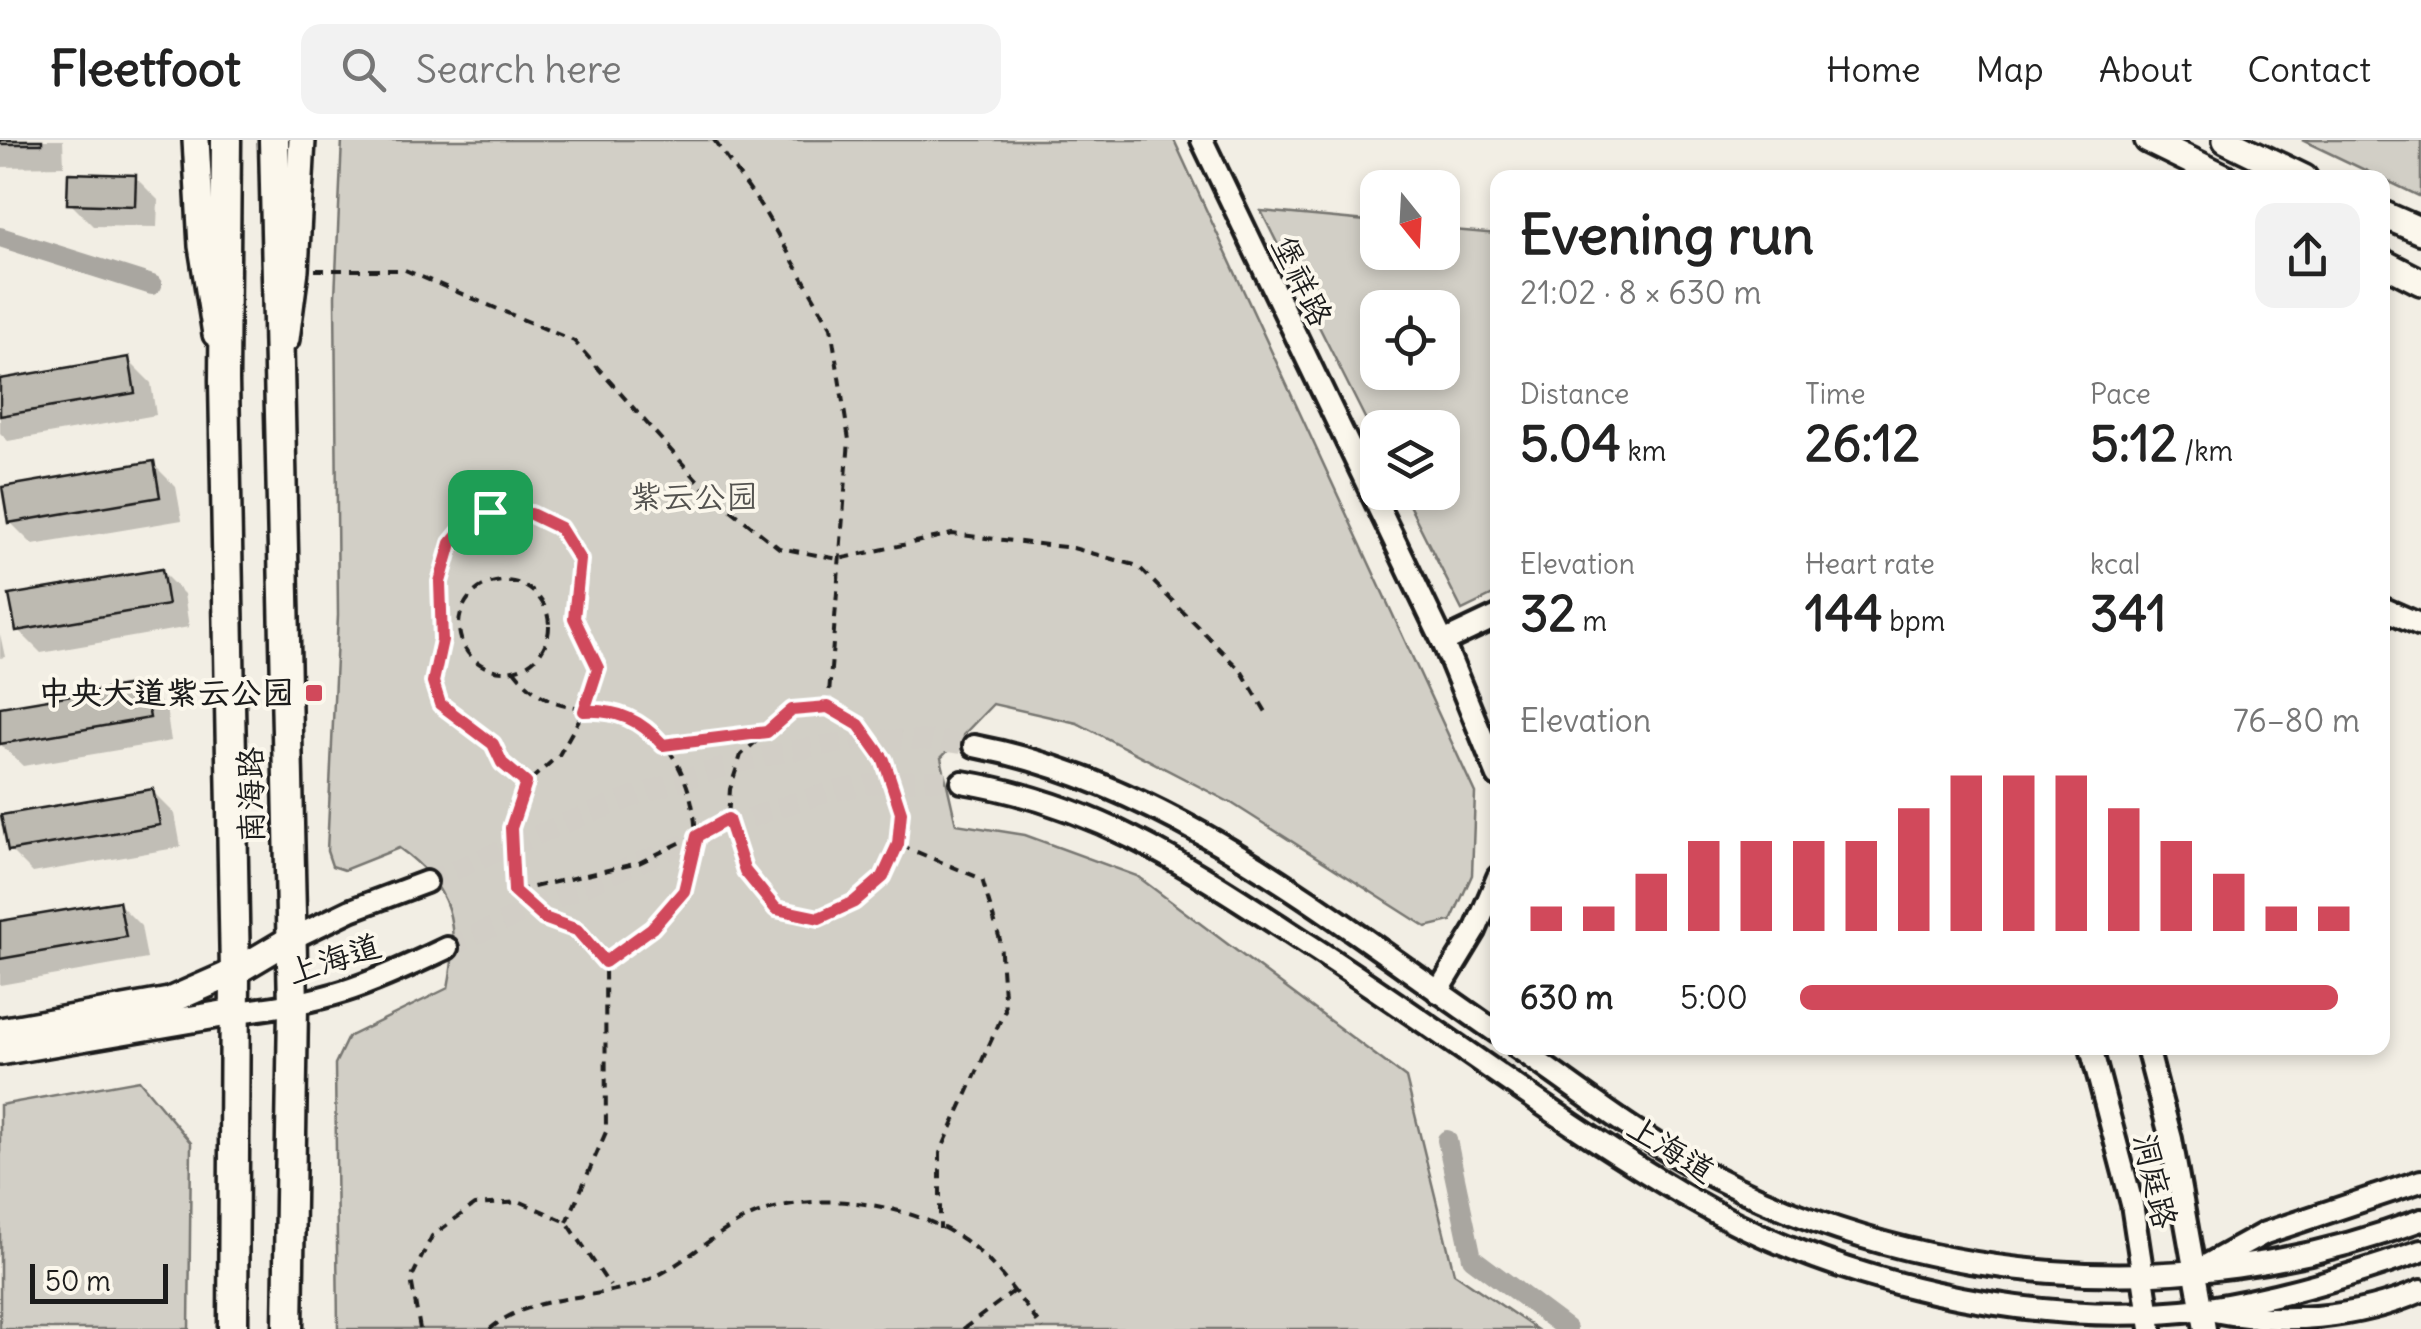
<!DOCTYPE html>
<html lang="en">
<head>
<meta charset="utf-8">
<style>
	:root { --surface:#fff; --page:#f2f2f2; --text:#222; --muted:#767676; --line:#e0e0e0; --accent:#d1495b }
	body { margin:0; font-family:Delius,"LXGW WenKai TC",sans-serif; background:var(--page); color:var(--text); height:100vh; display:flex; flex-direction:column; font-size:38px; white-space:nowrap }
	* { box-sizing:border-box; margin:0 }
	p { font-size:32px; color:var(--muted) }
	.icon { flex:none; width:55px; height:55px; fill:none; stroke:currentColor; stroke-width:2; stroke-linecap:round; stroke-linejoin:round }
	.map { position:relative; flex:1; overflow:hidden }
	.side { position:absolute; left:1490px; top:30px; width:900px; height:885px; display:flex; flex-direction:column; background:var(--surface); border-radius:20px; box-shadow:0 5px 15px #0003 }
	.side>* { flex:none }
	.needle { width:65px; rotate:162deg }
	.tools { position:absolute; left:1360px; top:30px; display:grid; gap:20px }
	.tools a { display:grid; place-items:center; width:100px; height:100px; border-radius:20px; background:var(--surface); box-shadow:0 5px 15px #0003; font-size:50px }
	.scale { position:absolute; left:30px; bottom:25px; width:138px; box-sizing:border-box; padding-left:10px; border:5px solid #1c1c1c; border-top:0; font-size:28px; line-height:35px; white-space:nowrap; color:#1c1c1c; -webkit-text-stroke:8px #fbf7ec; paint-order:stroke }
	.pin { position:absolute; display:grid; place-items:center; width:85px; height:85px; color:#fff; margin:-42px; border-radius:20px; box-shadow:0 5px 15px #0006 }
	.round { display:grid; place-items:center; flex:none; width:105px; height:105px; border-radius:20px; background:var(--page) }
	.headline { display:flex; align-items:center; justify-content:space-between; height:170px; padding:0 30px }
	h1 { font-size:55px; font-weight:700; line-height:75px }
	.stats { display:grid; grid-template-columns:repeat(3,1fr); gap:15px; height:170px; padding:10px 30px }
	.stats div { display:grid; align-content:center }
	.stats b { font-size:50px; font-weight:700 }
	.stats small { font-size:28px; font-weight:400 }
	.stats p { font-size:28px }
	.chart { height:280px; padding:20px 30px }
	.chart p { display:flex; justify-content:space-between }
	.chart svg { width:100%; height:180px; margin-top:10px; stroke:var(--accent); stroke-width:6 }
	ul { padding:0 30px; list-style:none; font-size:32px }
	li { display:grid; grid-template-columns:160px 120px 1fr; align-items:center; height:75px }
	li i { height:25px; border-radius:12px; background:var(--accent) }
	header { display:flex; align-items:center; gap:60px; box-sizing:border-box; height:140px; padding:0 50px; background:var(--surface); border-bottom:2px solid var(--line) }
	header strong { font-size:48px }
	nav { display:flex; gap:55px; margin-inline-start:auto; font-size:35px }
	.search { width:700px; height:90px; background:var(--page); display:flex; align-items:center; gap:25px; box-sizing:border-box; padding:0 35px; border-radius:20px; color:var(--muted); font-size:38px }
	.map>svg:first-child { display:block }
</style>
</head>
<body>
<header>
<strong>Fleetfoot</strong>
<div class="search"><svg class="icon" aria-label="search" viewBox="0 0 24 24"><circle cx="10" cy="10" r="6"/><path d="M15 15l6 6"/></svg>Search here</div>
<nav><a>Home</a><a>Map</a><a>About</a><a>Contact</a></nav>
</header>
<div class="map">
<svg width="2421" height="1189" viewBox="0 0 2421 1189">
	<rect width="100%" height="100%" fill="#f2eee4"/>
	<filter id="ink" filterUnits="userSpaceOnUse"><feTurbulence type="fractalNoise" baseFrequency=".01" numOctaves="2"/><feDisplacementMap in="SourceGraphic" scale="20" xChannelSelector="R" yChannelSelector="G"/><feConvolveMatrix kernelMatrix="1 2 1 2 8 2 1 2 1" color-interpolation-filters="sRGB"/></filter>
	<g filter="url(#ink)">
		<!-- green -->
		<g fill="#d2cfc6" stroke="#777671" stroke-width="2.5" fill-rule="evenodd">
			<path d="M342 0H1174L1475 653 1472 735 1451 781 1426 787 1233 664 1077 583 993 564 941 618 956 684 1025 695 1137 736 1406 938 1454 1133 1536 1189H338L335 924 348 897 448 848C460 787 453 746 399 708L344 730 332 726 327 711 338 475 335 157Z"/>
			<path d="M2302 0H2421V57Z"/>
			<path d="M1261 71 1377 82 1378 112H1442L1443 89 1497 94V453L1462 470 1403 353 1442 352V288H1378L1377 302ZM1378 168H1442V232H1378Z"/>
			<path d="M139 940 191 1003 189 1189H0V965Z"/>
		</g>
		<!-- shadow -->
		<g fill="#0003">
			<path d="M0 0H63L64 26 0 27Z"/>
			<path d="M135 37 158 60 157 87 93 86 70 63Z"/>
			<path d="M128 220 151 243 156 275 8 301 0 293V242Z"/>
			<path d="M153 324 176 347 182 380 33 405 10 382Z"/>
			<path d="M161 431 184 454 189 487 41 513 18 490Z"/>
			<path d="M0 494 5 517 0 518Z"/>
			<path d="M143 545 166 568 171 601 23 626 0 604V570Z"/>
			<path d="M153 652 175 674 181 707 33 733 10 710Z"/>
			<path d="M119 764 141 786 147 819 0 845V784Z"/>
		</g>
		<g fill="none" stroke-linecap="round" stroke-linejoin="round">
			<!-- canal -->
			<g stroke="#a9a6a0" stroke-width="20">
				<path d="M0 97 152 145"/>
				<path d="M1447 1000 1472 1118 1567 1189"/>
			</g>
		</g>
		<!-- building -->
		<g fill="#bdbab1" stroke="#1c1c1c" stroke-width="2.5">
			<rect x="0" y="0" width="42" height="4"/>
			<path d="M68 33 136 35 135 66 67 64Z"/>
			<path d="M129 217 135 253 0 276V239Z"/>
			<path d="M154 321 160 357 8 383 2 347Z"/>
			<path d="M162 429 168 465 16 491 9 455Z"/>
			<path d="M144 543 150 578 0 604V567Z"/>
			<path d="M153 649 160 685 8 711 1 675Z"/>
			<path d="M119 761 126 797 0 819V781Z"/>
		</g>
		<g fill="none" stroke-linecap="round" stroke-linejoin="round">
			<!-- minor-tunnel -->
			<g stroke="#d2cec6" stroke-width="20" stroke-dasharray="20 10" stroke-linecap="butt">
				<path d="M426 742C590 674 793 573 974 606"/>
				<path d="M447 808C523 772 599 739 677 707 772 669 858 631 962 642"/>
			</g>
			<!-- minor casing -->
			<g stroke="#1c1c1c" stroke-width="28">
				<g id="minor">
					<path d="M1202 0 1443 502 1498 636"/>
					<path d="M2382 468 2421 485"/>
					<path d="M1443 502 1498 476"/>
					<path d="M974 606C1173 644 1334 781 1498 893"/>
					<path d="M962 642C1100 664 1195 731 1309 805 1435 886 1555 979 1684 1055 1833 1143 2031 1189 2203 1169 2277 1158 2351 1136 2421 1111"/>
					<path d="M289 800 351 770 426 742"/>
					<path d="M1438 852 1475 791 1498 737"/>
					<path d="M234 872C326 863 365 847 447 808"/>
					<path d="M1518 908C1574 946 1629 990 1688 1023 1911 1147 2181 1170 2421 1080"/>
					<path d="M2091 908 2132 1064 2151 1189"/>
					<path d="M2147 908 2171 999 2205 1189"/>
					<path d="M2207 1125 2265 1093 2421 1041"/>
					<path d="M2214 1171C2283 1185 2356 1179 2421 1151"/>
				</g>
			</g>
			<!-- major casing -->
			<g stroke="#1c1c1c" stroke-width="32">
				<g id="major">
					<path d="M196 0 202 106 216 194"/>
					<path d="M2148 0 2226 38"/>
					<path d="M2226 0 2304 38"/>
					<path d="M2382 74 2421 91"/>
					<path d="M2382 122 2421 142"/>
					<path d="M286 199 295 130 302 0"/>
					<path d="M0 891 169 861 235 832 289 800"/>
					<path d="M0 912 234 872"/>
				</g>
			</g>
			<!-- highway casing -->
			<g stroke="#1c1c1c" stroke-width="35">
				<g id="highway">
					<path d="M226 0 224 241 235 832 233 1189"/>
					<path d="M274 0 293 866 288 1189"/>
				</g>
			</g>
			<!-- path -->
			<g stroke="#1c1c1c" stroke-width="4" stroke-dasharray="10 8" stroke-linecap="butt">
				<path d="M714 0 763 69 831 187 849 300 828 567"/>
				<path d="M315 130H405L574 201 707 351 779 408 839 419 952 394 1073 408 1138 426 1242 532 1266 572"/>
				<circle cx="504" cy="486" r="45"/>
				<path d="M514 530C559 589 604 552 649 589 692 624 709 700 684 750 669 781 632 803 605 822"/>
				<path d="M828 567 859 585 884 621 901 672 898 704 883 737 854 762 819 778 776 769 745 731 728 679 730 649 741 615 792 569Z"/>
				<path d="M663 605 767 592"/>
				<path d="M527 643 502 623 493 603 440 564 433 542 442 500 440 442 451 403 466 385 490 372 531 374 560 388 580 420 574 478 599 528 584 571 559 615 527 643 511 688 514 751 545 778 577 790 605 822 606 992 567 1082"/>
				<path d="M900 705 982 739 1000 800 1005 870 940 1013V1089"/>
				<path d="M516 751 639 723 728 679"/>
				<path d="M420 1189 411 1139 432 1096 474 1065 521 1062 567 1082 610 1146"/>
				<path d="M490 1189C532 1153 594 1161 643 1142 680 1128 711 1095 747 1078 809 1048 904 1061 961 1098 993 1118 1020 1160 1043 1189"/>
				<path d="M963 1189 1014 1151"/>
			</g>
			<!-- minor -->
			<use href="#minor" stroke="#fbf7ec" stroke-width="20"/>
			<!-- major -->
			<use href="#major" stroke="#fbf7ec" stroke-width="25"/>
			<!-- highway -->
			<use href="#highway" stroke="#fbf7ec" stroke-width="28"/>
		</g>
	</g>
	<g fill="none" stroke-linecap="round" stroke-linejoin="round" filter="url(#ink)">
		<!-- route casing -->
		<g stroke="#fff" stroke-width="20">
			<path id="route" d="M490 372 531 374 560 388 580 420 574 478 598 528 584 571C617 569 641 580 663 605L767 592 792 570 828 567 859 585 884 620 901 672 898 704 883 737 854 762 819 778 776 769 745 731 728 679 697 696 684 751 652 788 605 822 577 790 544 778 514 751 511 688 526 643 502 623 493 604 440 564 433 542 442 500 440 442 451 403 466 385Z"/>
		</g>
		<!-- route -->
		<use href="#route" stroke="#d1495b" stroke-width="12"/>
	</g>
	<!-- markers -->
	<rect fill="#d1495b" stroke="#fbf7ec" stroke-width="4" x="304" y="543" width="20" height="20" rx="5"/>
	<g text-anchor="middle" stroke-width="8" stroke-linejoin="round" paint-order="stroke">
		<!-- street labels -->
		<g font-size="32" fill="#1c1c1c" stroke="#fbf7ec">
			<text transform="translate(1302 141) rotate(64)" y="11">堡祥路</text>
			<text transform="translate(251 655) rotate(-91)" y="11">南海路</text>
			<text transform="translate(334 819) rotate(-18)" y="11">上海道</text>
			<text transform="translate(1671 1009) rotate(32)" y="11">上海道</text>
			<text transform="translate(2155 1041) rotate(77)" y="11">洞庭路</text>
		</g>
		<!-- park labels -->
		<g font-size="32" fill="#53524f" stroke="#fbf7ec">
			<text x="694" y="368">紫云公园</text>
		</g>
		<!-- poi labels -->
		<g font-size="32" font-weight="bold" fill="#1c1c1c" stroke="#fbf7ec" text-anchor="end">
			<text x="294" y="564">中央大道紫云公园</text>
		</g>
	</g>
</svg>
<div class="tools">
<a><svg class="needle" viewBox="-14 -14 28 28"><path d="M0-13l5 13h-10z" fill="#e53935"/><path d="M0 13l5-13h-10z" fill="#767676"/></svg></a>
<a><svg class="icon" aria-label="locate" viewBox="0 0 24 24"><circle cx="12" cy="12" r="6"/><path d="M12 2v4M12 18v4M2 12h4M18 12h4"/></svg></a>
<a><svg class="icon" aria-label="layers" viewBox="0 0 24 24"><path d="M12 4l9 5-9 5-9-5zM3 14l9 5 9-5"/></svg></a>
</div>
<div class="scale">50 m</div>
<div class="pin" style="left:490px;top:372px;background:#1e9e55"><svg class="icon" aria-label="arrive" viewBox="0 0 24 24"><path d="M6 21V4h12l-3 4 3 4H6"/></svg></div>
<section class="side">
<div class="headline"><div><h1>Evening run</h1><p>21:02 · 8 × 630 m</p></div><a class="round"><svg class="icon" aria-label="share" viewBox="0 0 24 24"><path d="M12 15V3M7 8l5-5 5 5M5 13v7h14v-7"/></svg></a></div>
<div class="stats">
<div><p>Distance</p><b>5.04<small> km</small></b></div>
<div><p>Time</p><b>26:12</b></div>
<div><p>Pace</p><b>5:12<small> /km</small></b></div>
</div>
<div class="stats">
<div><p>Elevation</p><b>32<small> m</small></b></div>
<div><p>Heart rate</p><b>144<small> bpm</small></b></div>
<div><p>kcal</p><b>341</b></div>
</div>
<div class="chart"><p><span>Elevation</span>76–80 m</p>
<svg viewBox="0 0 160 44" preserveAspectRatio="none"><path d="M5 44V38M15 44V38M25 44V30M35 44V22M45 44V22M55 44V22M65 44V22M75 44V14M85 44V6M95 44V6M105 44V6M115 44V14M125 44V22M135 44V30M145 44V38M155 44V38"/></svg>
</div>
<ul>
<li><b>630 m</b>5:00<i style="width:96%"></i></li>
</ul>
</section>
</div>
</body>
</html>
